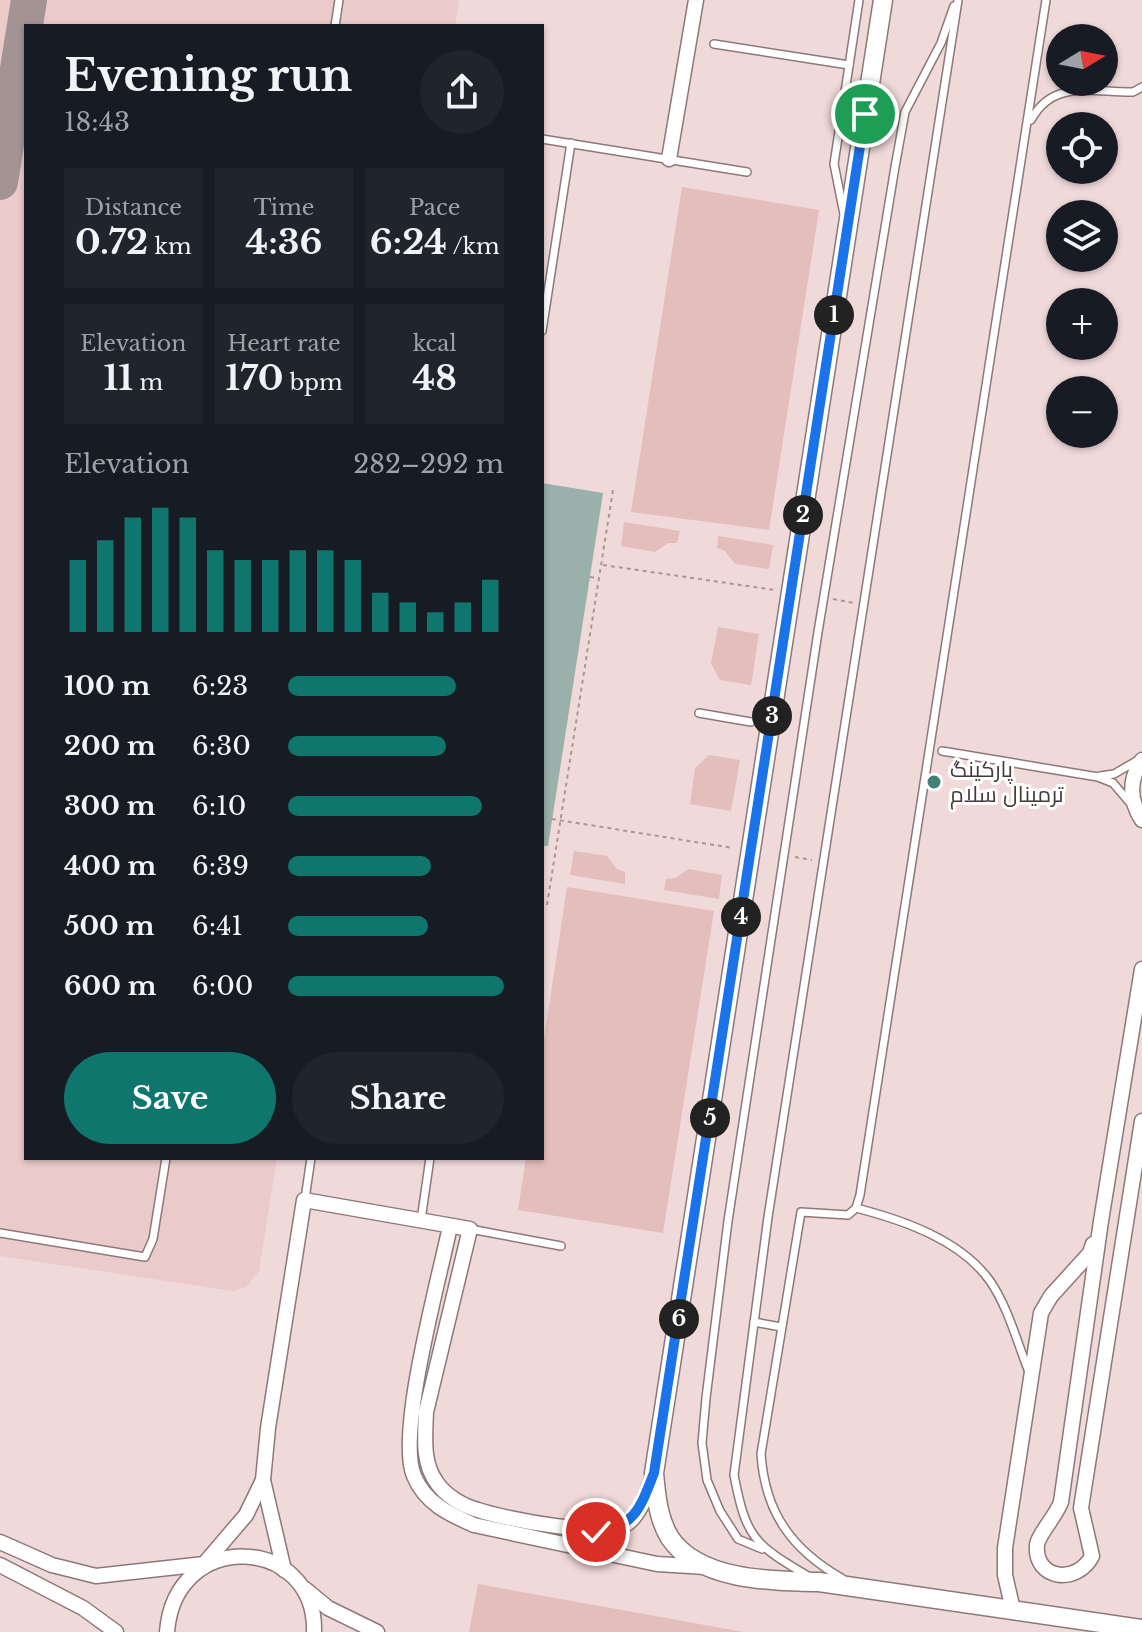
<!DOCTYPE html>
<html lang="en">
<head>
<meta charset="utf-8">
<style>
	:root { --surface:#171b24; --page:#20242c; --text:#f1f3f6; --muted:#9ea1a6; --accent:#0f766e }
	body { margin:0; font-family:"Libre Baskerville",Cairo,serif; background:var(--page); color:var(--text); height:100vh; display:flex; flex-direction:column; font-size:30px; white-space:nowrap }
	* { box-sizing:border-box; margin:0 }
	p { font-size:26px; color:var(--muted) }
	.icon { flex:none; width:44px; height:44px; fill:none; stroke:currentColor; stroke-width:2; stroke-linecap:round; stroke-linejoin:round }
	.map { position:relative; flex:1; overflow:hidden }
	.sheet { position:absolute; left:24px; top:24px; width:520px; height:1136px; display:flex; flex-direction:column; background:var(--surface); border-radius:0px; box-shadow:0 2px 6px #0004 }
	.sheet>* { flex:none }
	.needle { width:52px; rotate:80deg }
	.fabs { position:absolute; left:1046px; top:24px; display:grid; gap:16px }
	.fabs a { display:grid; place-items:center; width:72px; height:72px; border-radius:50%; background:var(--surface); box-shadow:0 2px 6px #0004; font-size:40px }
	.pin { position:absolute; display:grid; place-items:center; width:68px; height:68px; color:#fff; margin:-34px; border:4px solid #fff; border-radius:50%; box-shadow:0 2px 8px #0007 }
	.km { position:absolute; width:40px; height:40px; margin:-20px; border-radius:50%; background:#222; color:#fff; font-size:22px; line-height:40px; text-align:center }
	.round { display:grid; place-items:center; flex:none; width:84px; height:84px; border-radius:42px; background:var(--page) }
	.overview { display:flex; align-items:center; justify-content:space-between; height:136px; padding:0 40px }
	h1 { font-size:44px; font-weight:800; line-height:60px }
	.figures { display:grid; grid-template-columns:repeat(3,1fr); gap:12px; height:136px; padding:8px 40px }
	.figures div { display:grid; align-content:center; border-radius:0px; background:var(--page); text-align:center }
	.figures b { font-size:34px; font-weight:800 }
	.figures small { font-size:22px; font-weight:400 }
	.figures p { font-size:22px }
	.chart { height:224px; padding:16px 40px }
	.chart p { display:flex; justify-content:space-between }
	.chart svg { width:100%; height:144px; margin-top:8px; stroke:var(--accent); stroke-width:6 }
	.action { display:flex; gap:16px; margin-top:auto; padding:16px 40px }
	.action a { flex:1; height:92px; border-radius:48px; background:var(--accent); color:#fff; font-size:32px; font-weight:800; line-height:92px; text-align:center }
	.action a+a { background:var(--page); color:var(--text) }
	ul { padding:0 40px; list-style:none; font-size:26px }
	li { display:grid; grid-template-columns:128px 96px 1fr; align-items:center; height:60px }
	li i { height:20px; border-radius:10px; background:var(--accent) }
	.map>svg:first-child { display:block }
</style>
</head>
<body>
<div class="map">
<svg width="1142" height="1632" viewBox="0 0 1142 1632">
	<rect width="100%" height="100%" fill="#f0d9d9"/>
	<!-- built -->
	<path fill="#eacbca" d="M0 0H459L455 26H26V1158H277L259 1271 246 1287 233 1291 0 1256Z"/>
	<!-- green -->
	<g fill="#e4bebd">
		<path d="M682 187 819 210 769 530 631 512Z"/>
		<path d="M624 522 680 531 677 543H668L655 552 621 546Z"/>
		<path d="M718 536 773 545 769 569 735 564 725 551 717 548Z"/>
		<path d="M718 627 759 634 751 685 720 680 711 663Z"/>
		<path d="M709 755 740 760 731 811 690 804 695 768Z"/>
		<path d="M574 851 607 856 617 869 625 872V884L570 875Z"/>
		<path d="M689 869 722 875 719 899 664 890 666 879 675 878Z"/>
		<path d="M567 887 714 911 663 1233 518 1210 526 1158H542V1053Z"/>
		<path d="M478 1584 744 1632H469Z"/>
	</g>
	<g fill="none" stroke-linecap="round" stroke-linejoin="round">
		<!-- taxiway -->
		<path stroke="#a49393" stroke-width="36" d="M0 182 29 0"/>
	</g>
	<!-- building -->
	<path fill="#9ab0aa" d="M542 483 603 493 548 846H542Z"/>
	<g fill="none" stroke-linecap="round" stroke-linejoin="round">
		<!-- service casing -->
		<g stroke="#8d7878" stroke-width="10">
			<g id="service">
				<path d="M335 26 339 0"/>
				<path d="M714 44 849 65"/>
				<path d="M1031 120C1053 78 1095 93 1133 92L1142 87"/>
				<path d="M542 139 747 172"/>
				<path d="M844 214 834 164 859 0"/>
				<path d="M542 331 571 143"/>
				<path d="M699 713 751 722"/>
				<path d="M942 751 1098 777 1113 783 1131 804"/>
				<path d="M1100 776 1114 774 1140 759"/>
				<path d="M305 1199 311 1158"/>
				<path d="M856 1208C903 1220 961 1240 990 1281 1008 1307 1017 1342 1029 1372"/>
				<path d="M421 1220 430 1158"/>
				<path d="M470 1229 561 1246"/>
				<path d="M0 1233 145 1257 153 1239 166 1158"/>
				<path d="M754 1322 781 1327"/>
				<path d="M762 1549 738 1539 720 1511 707 1480 702 1443 706 1398 728 1221 818 632 895 167 905 112 941 43 954 6"/>
				<path d="M808 1576C754 1544 746 1538 734 1475L768 1217 958 0"/>
				<path d="M843 1579C792 1550 765 1513 761 1454L801 1212 848 1215 856 1208 860 1195 1046 0"/>
			</g>
		</g>
		<!-- minor casing -->
		<g stroke="#8d7878" stroke-width="17">
			<g id="minor">
				<path d="M669 159 696 0"/>
				<path d="M1142 760C1129 779 1129 800 1142 820"/>
				<path d="M1142 969 1101 1221 1061 1502C1056 1516 1038 1535 1037 1545 1034 1580 1077 1585 1092 1556L1081 1508 1142 1121"/>
				<path d="M450 1226C440 1276 396 1434 414 1476 425 1503 449 1514 474 1525L657 1564 706 1567"/>
				<path d="M0 1542 52 1565 96 1576 204 1564 246 1515 263 1480"/>
				<path d="M0 1565 83 1608 116 1632"/>
				<path d="M284 1570 263 1480 268 1428 304 1200 470 1229 426 1412C425 1437 422 1463 437 1483 446 1496 463 1506 478 1510 505 1519 606 1539 628 1523 642 1512 647 1490 654 1474"/>
				<path d="M305 1589 328 1608 377 1632"/>
				<path d="M1013 1610 1005 1575V1548L1041 1313 1051 1296 1090 1253 1093 1244"/>
				<path d="M167 1632C175 1527 317 1536 314 1632"/>
			</g>
		</g>
		<!-- tertiary casing -->
		<g stroke="#8d7878" stroke-width="21">
			<path id="tertiary" d="M883 0 654 1473C656 1495 658 1519 670 1538 699 1581 773 1581 819 1582L1142 1629"/>
		</g>
		<!-- path -->
		<g stroke="#a99797" stroke-width="2" stroke-dasharray="4 4" stroke-linecap="butt">
			<path d="M603 565 775 590"/>
			<path d="M590 577 599 578"/>
			<path d="M833 599 854 603"/>
			<path d="M552 819 733 848"/>
			<path d="M795 857 812 860"/>
			<path d="M547 905 613 490"/>
		</g>
		<!-- service -->
		<use href="#service" stroke="#fff" stroke-width="7"/>
		<!-- minor -->
		<use href="#minor" stroke="#fff" stroke-width="14"/>
		<!-- tertiary -->
		<use href="#tertiary" stroke="#fff" stroke-width="18"/>
	</g>
	<g fill="none" stroke-linecap="round" stroke-linejoin="round">
		<!-- route casing -->
		<g stroke="#fff" stroke-width="16">
			<path id="route" d="M596 1532C636 1526 640 1508 654 1473L865 114"/>
		</g>
		<!-- route -->
		<use href="#route" stroke="#1a73e8" stroke-width="10"/>
	</g>
	<!-- markers -->
	<circle fill="#408274" stroke="#fff" stroke-width="3" cx="934" cy="782" r="8"/>
	<g text-anchor="middle" stroke-width="6" stroke-linejoin="round" paint-order="stroke">
		<!-- poi labels -->
		<g font-size="22" fill="#433a3a" stroke="#fff" text-anchor="start">
			<text x="950" y="777">پارکینگ<tspan x="950" dy="25">ترمینال سلام</tspan></text>
		</g>
	</g>
</svg>
<div class="fabs">
<a><svg class="needle" viewBox="-14 -14 28 28"><path d="M0-13l5 13h-10z" fill="#e53935"/><path d="M0 13l5-13h-10z" fill="#9ea1a6"/></svg></a>
<a><svg class="icon" aria-label="locate" viewBox="0 0 24 24"><circle cx="12" cy="12" r="6"/><path d="M12 2v4M12 18v4M2 12h4M18 12h4"/></svg></a>
<a><svg class="icon" aria-label="layers" viewBox="0 0 24 24"><path d="M12 4l9 5-9 5-9-5zM3 14l9 5 9-5"/></svg></a>
<a>+</a>
<a>−</a>
</div>
<div class="pin" style="left:865px;top:114px;background:#1e9e55"><svg class="icon" aria-label="arrive" viewBox="0 0 24 24"><path d="M6 21V4h12l-3 4 3 4H6"/></svg></div>
<div class="pin" style="left:596px;top:1532px;background:#d93025"><svg class="icon" aria-label="check" viewBox="0 0 24 24"><path d="M5 12l5 5 9-10"/></svg></div>
<b class="km" style="left:834px;top:315px">1</b>
<b class="km" style="left:803px;top:515px">2</b>
<b class="km" style="left:772px;top:716px">3</b>
<b class="km" style="left:741px;top:917px">4</b>
<b class="km" style="left:710px;top:1118px">5</b>
<b class="km" style="left:679px;top:1319px">6</b>
<section class="sheet">
<div class="overview"><div><h1>Evening run</h1><p>18:43</p></div><a class="round"><svg class="icon" aria-label="share" viewBox="0 0 24 24"><path d="M12 15V3M7 8l5-5 5 5M5 13v7h14v-7"/></svg></a></div>
<div class="figures">
<div><p>Distance</p><b>0.72<small> km</small></b></div>
<div><p>Time</p><b>4:36</b></div>
<div><p>Pace</p><b>6:24<small> /km</small></b></div>
</div>
<div class="figures">
<div><p>Elevation</p><b>11<small> m</small></b></div>
<div><p>Heart rate</p><b>170<small> bpm</small></b></div>
<div><p>kcal</p><b>48</b></div>
</div>
<div class="chart"><p><span>Elevation</span>282–292 m</p>
<svg viewBox="0 0 160 44" preserveAspectRatio="none"><path d="M5 44V22M15 44V16M25 44V9M35 44V6M45 44V9M55 44V19M65 44V22M75 44V22M85 44V19M95 44V19M105 44V22M115 44V32M125 44V35M135 44V38M145 44V35M155 44V28"/></svg>
</div>
<ul>
<li><b>100 m</b>6:23<i style="width:78%"></i></li>
<li><b>200 m</b>6:30<i style="width:73%"></i></li>
<li><b>300 m</b>6:10<i style="width:90%"></i></li>
<li><b>400 m</b>6:39<i style="width:66%"></i></li>
<li><b>500 m</b>6:41<i style="width:65%"></i></li>
<li><b>600 m</b>6:00<i style="width:100%"></i></li>
</ul>
<div class="action"><a>Save</a><a>Share</a></div>
</section>
</div>
</body>
</html>
